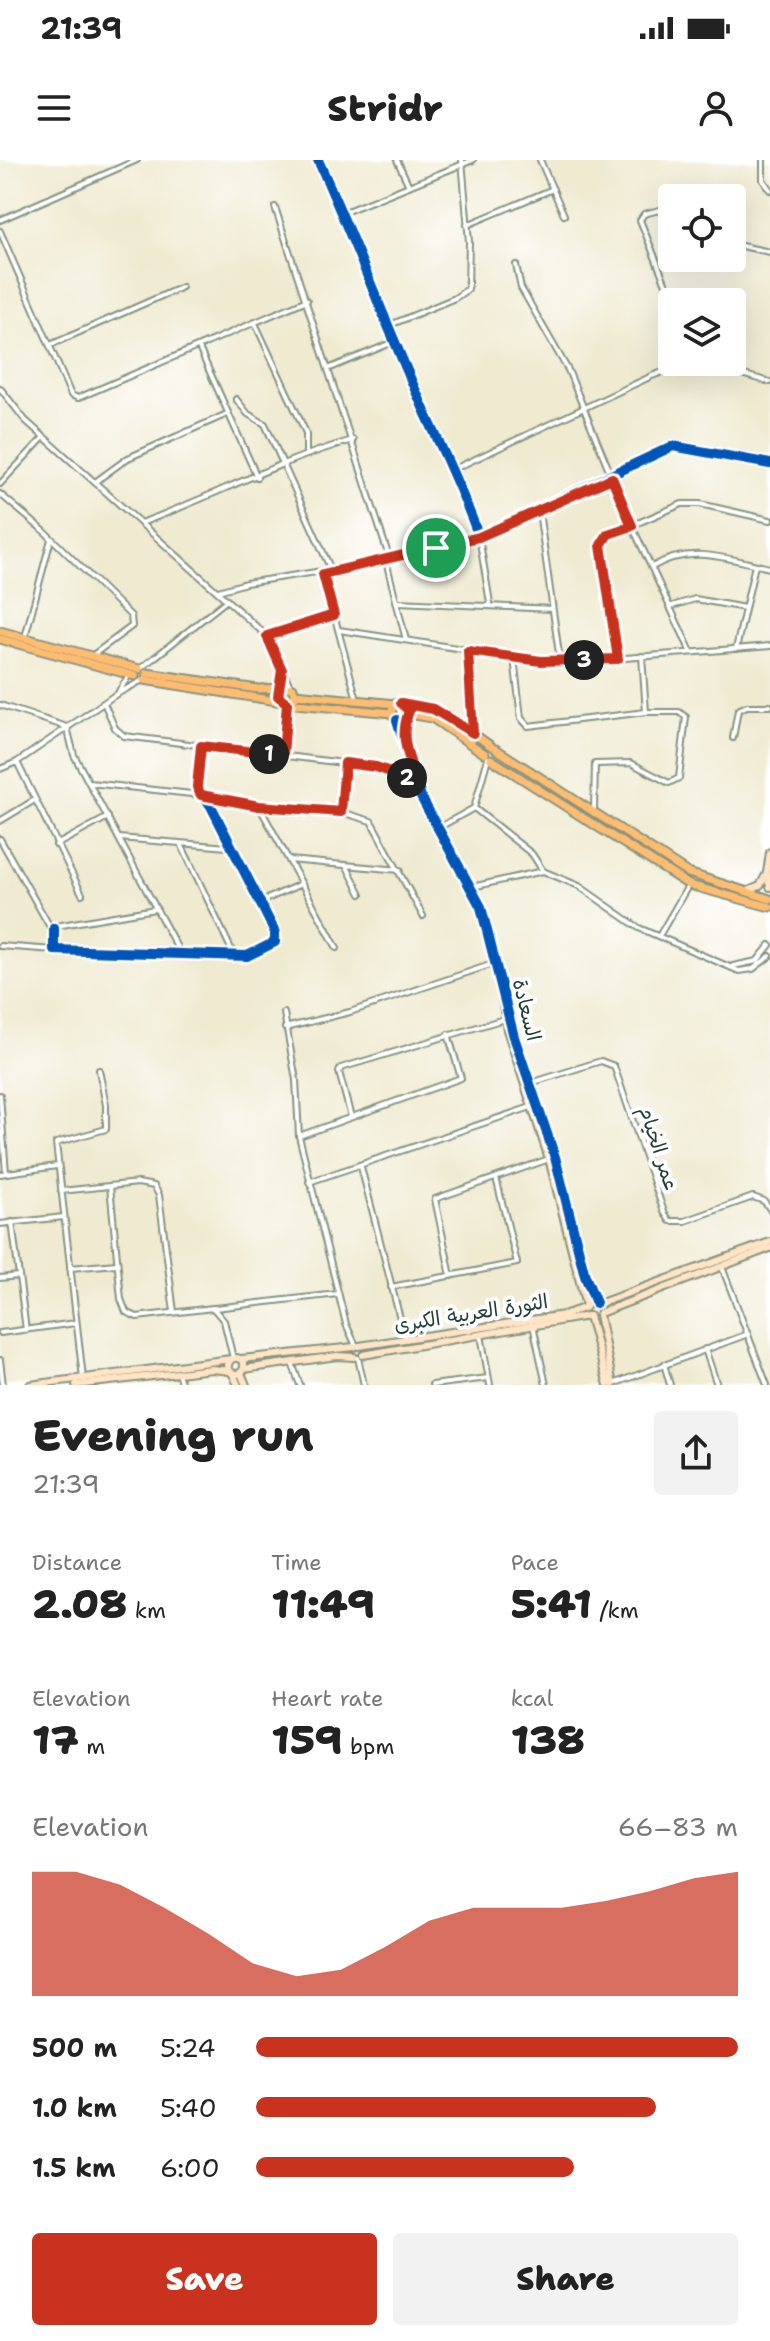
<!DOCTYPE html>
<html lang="en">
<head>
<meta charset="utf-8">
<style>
	:root { --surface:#fff; --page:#f2f2f2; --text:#222; --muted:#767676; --accent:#c8321e }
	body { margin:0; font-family:"Shantell Sans","Playpen Sans Arabic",sans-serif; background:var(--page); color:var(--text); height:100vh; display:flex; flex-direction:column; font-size:30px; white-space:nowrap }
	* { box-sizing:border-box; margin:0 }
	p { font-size:26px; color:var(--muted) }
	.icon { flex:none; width:44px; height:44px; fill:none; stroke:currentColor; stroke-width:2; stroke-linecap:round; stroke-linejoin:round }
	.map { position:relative; height:1225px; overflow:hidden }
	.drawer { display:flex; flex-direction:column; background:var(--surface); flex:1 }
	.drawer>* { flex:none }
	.tools { position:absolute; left:658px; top:24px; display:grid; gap:16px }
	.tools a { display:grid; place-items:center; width:88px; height:88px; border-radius:8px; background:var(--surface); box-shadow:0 8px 32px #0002; font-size:40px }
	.pin { position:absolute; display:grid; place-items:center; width:68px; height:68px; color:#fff; margin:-34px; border:4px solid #fff; border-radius:50%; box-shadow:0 2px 8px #0007 }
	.km { position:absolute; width:40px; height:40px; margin:-20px; border-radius:50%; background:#222; color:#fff; font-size:22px; line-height:40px; text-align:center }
	.round { display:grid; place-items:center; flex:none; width:84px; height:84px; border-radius:8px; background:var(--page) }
	.overview { display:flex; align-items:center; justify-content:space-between; height:136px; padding:0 32px }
	h1 { font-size:44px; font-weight:800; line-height:60px }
	.metrics { display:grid; grid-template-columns:repeat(3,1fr); gap:12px; height:136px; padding:8px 32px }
	.metrics div { display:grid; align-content:center }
	.metrics b { font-size:40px; font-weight:800 }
	.metrics small { font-size:22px; font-weight:400 }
	.metrics p { font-size:22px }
	.chart { height:224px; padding:16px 32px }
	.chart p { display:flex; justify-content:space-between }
	.chart svg { width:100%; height:144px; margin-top:8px; fill:var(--accent); opacity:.7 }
	.primary-button { display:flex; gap:16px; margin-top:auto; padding:16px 32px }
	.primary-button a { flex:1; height:92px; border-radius:8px; background:var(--accent); color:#fff; font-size:32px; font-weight:800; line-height:92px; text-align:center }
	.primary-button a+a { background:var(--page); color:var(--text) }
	ul { padding:0 32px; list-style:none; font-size:26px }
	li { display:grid; grid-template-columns:128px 96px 1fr; align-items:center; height:60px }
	li i { height:20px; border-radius:10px; background:var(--accent) }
	.status { display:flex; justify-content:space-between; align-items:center; height:56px; padding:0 40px; background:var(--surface); direction:ltr }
	.status svg { height:22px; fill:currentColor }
	header { display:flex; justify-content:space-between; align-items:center; height:104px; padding:0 32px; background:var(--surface); font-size:36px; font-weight:800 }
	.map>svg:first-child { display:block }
</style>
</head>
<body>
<div class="status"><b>21:39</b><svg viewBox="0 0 49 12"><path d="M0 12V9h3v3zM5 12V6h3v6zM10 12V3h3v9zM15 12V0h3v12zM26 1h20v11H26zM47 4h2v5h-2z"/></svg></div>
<header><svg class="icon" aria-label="menu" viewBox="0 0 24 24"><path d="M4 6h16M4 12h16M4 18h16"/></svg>Stridr<svg class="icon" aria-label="person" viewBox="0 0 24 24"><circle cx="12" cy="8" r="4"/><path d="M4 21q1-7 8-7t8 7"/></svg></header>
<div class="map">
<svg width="770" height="1225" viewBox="0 0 770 1225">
	<rect width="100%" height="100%" fill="#fff"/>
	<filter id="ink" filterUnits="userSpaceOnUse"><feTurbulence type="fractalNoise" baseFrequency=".0125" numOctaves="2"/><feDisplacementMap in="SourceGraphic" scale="16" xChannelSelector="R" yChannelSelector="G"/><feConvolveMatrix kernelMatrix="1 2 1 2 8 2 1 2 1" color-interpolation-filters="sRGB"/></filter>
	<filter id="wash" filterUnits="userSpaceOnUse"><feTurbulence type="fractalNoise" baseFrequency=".006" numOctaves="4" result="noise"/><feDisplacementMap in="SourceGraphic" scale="32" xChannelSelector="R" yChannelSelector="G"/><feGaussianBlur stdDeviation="1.8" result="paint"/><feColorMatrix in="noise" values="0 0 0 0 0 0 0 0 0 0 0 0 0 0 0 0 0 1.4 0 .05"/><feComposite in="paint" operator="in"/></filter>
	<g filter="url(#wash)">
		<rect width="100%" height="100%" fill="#efead0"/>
	</g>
	<g filter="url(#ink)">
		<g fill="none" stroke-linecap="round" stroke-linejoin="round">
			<!-- street casing -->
			<g stroke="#879482" stroke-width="8">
				<g id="street">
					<path d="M318 0C356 84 388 170 426 254 445 295 464 335 479 377L673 286 770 304"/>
					<path d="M397 0 409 26"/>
					<path d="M540 0 564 55"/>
					<path d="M763 0V20L770 30"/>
					<path d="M275 47 390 400"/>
					<path d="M671 47 644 54 640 60 673 142"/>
					<path d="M342 53 473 0"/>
					<path d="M0 60 137 0"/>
					<path d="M467 65 553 29"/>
					<path d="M0 71 71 235 78 238 307 140"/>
					<path d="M732 84 770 92"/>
					<path d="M516 105 521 128 568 210 632 366 691 492"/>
					<path d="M255 163 306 273V294"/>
					<path d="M390 165 455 138 468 129 469 82 462 0"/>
					<path d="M50 185 182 127"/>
					<path d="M199 188 257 317"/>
					<path d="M697 202 770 222"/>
					<path d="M328 209 396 181"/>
					<path d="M0 228 25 260 267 476 290 526"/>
					<path d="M236 239 248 254 265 264 332 412"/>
					<path d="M454 309 652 216 690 202"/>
					<path d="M95 322 128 298 227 254"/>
					<path d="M0 324 44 277"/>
					<path d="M0 334 44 371 131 456 132 466 93 495"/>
					<path d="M539 351 560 501"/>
					<path d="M141 363C212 337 280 300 353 280"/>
					<path d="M386 401 406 480"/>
					<path d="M652 407C691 384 728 399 770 408"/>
					<path d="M323 414 357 540"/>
					<path d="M218 431 246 423 386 401 479 377 490 443"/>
					<path d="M398 442 552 449"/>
					<path d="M669 447 695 439 745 448"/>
					<path d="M339 470 541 501 601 500 770 486"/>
					<path d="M267 476 334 455"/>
					<path d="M25 477 51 379"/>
					<path d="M736 489 755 405"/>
					<path d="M468 491 473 573"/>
					<path d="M514 498 521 558 528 566 646 552 642 496"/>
					<path d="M618 499 603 378 682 344H700L770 360"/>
					<path d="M140 509 227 440"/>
					<path d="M281 526 282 510"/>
					<path d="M119 531 129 515"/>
					<path d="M104 543 115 568 124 576 376 607 416 621"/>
					<path d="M0 545 67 567 74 595 180 793"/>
					<path d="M733 578 738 550 747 546H770"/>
					<path d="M283 595 287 543"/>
					<path d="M17 602 82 734"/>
					<path d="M0 609 17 602 115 535 143 520"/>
					<path d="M90 623 201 635 259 646 341 652 371 661 423 756"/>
					<path d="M259 646 337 788"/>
					<path d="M594 650 595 604 631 603 669 623 679 618 686 557 679 552H646"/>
					<path d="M341 652 345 603"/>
					<path d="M0 661 33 641"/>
					<path d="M438 668 474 648 488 598"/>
					<path d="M119 678 228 687"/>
					<path d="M0 679 50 767 155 749"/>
					<path d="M56 685 108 657"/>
					<path d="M182 686 234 795"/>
					<path d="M289 700 400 710"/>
					<path d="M346 705 361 734"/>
					<path d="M543 711 579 726 639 768 739 811 753 809 770 796"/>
					<path d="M472 727 543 711 532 694 474 648"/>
					<path d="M260 742 301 724"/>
					<path d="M54 768V790L247 796 275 782V772L211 646 197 627 201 586"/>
					<path d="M659 776 688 726"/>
					<path d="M0 786 54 790"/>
					<path d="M733 806 757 801 770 785"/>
					<path d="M284 853 296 920 299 976 346 1164 356 1186"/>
					<path d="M285 868 350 852 496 803"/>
					<path d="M531 923 601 901 614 906 664 1052 670 1061H685L753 1037 764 1041 770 1049"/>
					<path d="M0 935 6 1013"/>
					<path d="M351 957 339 912 341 908 504 859"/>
					<path d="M299 976 461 918 448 874"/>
					<path d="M361 1007 405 1178"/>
					<path d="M0 1014 57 1006"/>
					<path d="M309 1022 531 947"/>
					<path d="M110 1026 121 1139 126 1152 137 1157 213 1148 224 1161 233 1198"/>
					<path d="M61 1031 138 1023 154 1026 159 1035 174 1152"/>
					<path d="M12 1062 26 1170"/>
					<path d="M0 1064 64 1057"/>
					<path d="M722 1107 767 1225"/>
					<path d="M70 1108 117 1104"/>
					<path d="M451 1116 435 1039 549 999"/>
					<path d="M0 1118 18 1116"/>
					<path d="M391 1127 517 1103 496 1018"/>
					<path d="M215 1148 338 1134"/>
					<path d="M533 1165 546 1225"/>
					<path d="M0 1173 76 1163"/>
					<path d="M481 1175 490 1225"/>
					<path d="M705 1189 717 1225"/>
					<path d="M358 1198 364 1225"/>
					<path d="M0 1200 3 1225"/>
					<path d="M292 1203 300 1225"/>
					<path d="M664 1204 670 1225"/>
					<path d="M178 1214 182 1225"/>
					<path d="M83 1218 56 983 106 969V945L99 910"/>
					<path d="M613 1224 748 1174"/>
					<path d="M432 1225 488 1218"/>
				</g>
			</g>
			<!-- secondary casing -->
			<g stroke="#879482" stroke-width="10">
				<g id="secondary">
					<path d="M397 560 421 637 481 747 514 877 555 997 585 1116 596 1143"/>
					<path d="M770 692 767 713 770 727"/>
					<path d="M748 731 760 726 767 713"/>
					<path d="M497 808 507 870 549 999 586 1146"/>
					<path d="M598 1144 770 1082"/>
					<path d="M600 1153 770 1088"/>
					<path d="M599 1155 613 1225"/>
					<path d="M589 1156 608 1225"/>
					<path d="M359 1186 564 1155 586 1147"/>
					<path d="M363 1195 588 1156"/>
					<circle cx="236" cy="1206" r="8"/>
					<path d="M241 1199 354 1187"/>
					<path d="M244 1209 337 1196 354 1197"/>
					<path d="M241 1213 246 1225"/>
					<path d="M233 1214 238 1225"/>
					<path d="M30 1225 231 1199"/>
					<path d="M76 1225 212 1209 230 1211"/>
				</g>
			</g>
			<!-- primary casing -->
			<g stroke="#879482" stroke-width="11">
				<g id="primary">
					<path d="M0 471 139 509"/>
					<path d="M0 479 135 516"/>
					<path d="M147 513 258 529 280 528"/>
					<path d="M144 520 283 542"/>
					<path d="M295 534 396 544"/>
					<path d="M291 542 295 537 293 528 282 527 278 536 285 543 392 553"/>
					<path d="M401 543 445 554 491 586"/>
					<circle cx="400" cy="552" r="8"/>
					<path d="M408 554 432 558 485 594"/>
					<path d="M496 589 688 713 770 739"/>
					<path d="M491 599 689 725 770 747"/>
				</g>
			</g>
			<!-- street -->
			<use href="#street" stroke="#fff" stroke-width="4"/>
			<!-- secondary -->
			<use href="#secondary" stroke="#ffe4c6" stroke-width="6"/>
			<!-- primary -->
			<use href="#primary" stroke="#febc70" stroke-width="7"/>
			<!-- cycleway casing -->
			<g stroke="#fff" stroke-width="15">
				<g id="cycleway">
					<path d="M318 0C356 84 388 170 426 254 445 295 464 335 479 377L673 286 770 304"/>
					<path d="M397 560 421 637 481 747 514 877 555 997 585 1116 596 1143"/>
					<path d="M54 768V790L247 796 275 782V772L211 646 197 627 201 586"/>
				</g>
			</g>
			<!-- cycleway -->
			<use href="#cycleway" stroke="#0057b8" stroke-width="10"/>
		</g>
	</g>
	<g fill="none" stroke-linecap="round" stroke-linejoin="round" filter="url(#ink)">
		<!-- route casing -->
		<g stroke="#fff" stroke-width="16">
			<path id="route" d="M612 318 632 366 608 374 601 385 618 499 541 501 468 491 473 573 433 549 401 543 409 551C399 578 408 593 416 621L376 607 345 603 341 652 259 646 201 635 197 627 201 586 283 595 287 543 278 536 282 510 267 476 334 455 323 414 479 377Z"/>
		</g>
		<!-- route -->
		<use href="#route" stroke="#c8321e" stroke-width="10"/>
	</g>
	<g text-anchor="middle" stroke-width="8" stroke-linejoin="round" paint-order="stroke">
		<!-- street labels -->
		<g font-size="20" fill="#1f3d34" stroke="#fff">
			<text transform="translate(527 850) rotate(76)" y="7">السعادة</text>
			<text transform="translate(659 988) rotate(72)" y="7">عمر الخيام</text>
			<text transform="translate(471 1153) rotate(-9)" y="7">الثورة العربية الكبرى</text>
		</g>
	</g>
</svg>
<div class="tools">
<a><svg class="icon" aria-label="locate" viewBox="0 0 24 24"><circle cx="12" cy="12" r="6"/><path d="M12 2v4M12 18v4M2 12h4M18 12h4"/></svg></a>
<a><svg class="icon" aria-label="layers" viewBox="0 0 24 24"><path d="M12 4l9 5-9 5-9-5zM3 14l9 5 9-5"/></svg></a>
</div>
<div class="pin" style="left:436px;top:388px;background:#1e9e55"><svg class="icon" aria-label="arrive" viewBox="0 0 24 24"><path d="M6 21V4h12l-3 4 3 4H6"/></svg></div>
<b class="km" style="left:269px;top:594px">1</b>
<b class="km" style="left:407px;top:618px">2</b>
<b class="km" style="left:584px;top:500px">3</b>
</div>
<section class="drawer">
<div class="overview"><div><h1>Evening run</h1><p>21:39</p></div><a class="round"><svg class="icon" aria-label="share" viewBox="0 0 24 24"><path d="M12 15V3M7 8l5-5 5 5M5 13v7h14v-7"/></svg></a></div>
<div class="metrics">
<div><p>Distance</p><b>2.08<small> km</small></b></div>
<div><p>Time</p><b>11:49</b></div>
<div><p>Pace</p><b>5:41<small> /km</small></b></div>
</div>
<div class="metrics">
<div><p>Elevation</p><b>17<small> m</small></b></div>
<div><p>Heart rate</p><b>159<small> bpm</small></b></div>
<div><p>kcal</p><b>138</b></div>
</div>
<div class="chart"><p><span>Elevation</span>66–83 m</p>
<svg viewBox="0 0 160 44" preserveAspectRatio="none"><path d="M0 44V6L10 6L20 10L30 17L40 25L50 34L60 38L70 36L80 29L90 21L100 17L110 17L120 17L130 15L140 12L150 8L160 6V44z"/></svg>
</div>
<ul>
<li><b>500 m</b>5:24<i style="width:100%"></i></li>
<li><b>1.0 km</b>5:40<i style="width:83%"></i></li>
<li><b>1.5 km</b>6:00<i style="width:66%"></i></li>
</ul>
<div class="primary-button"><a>Save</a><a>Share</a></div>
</section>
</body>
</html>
